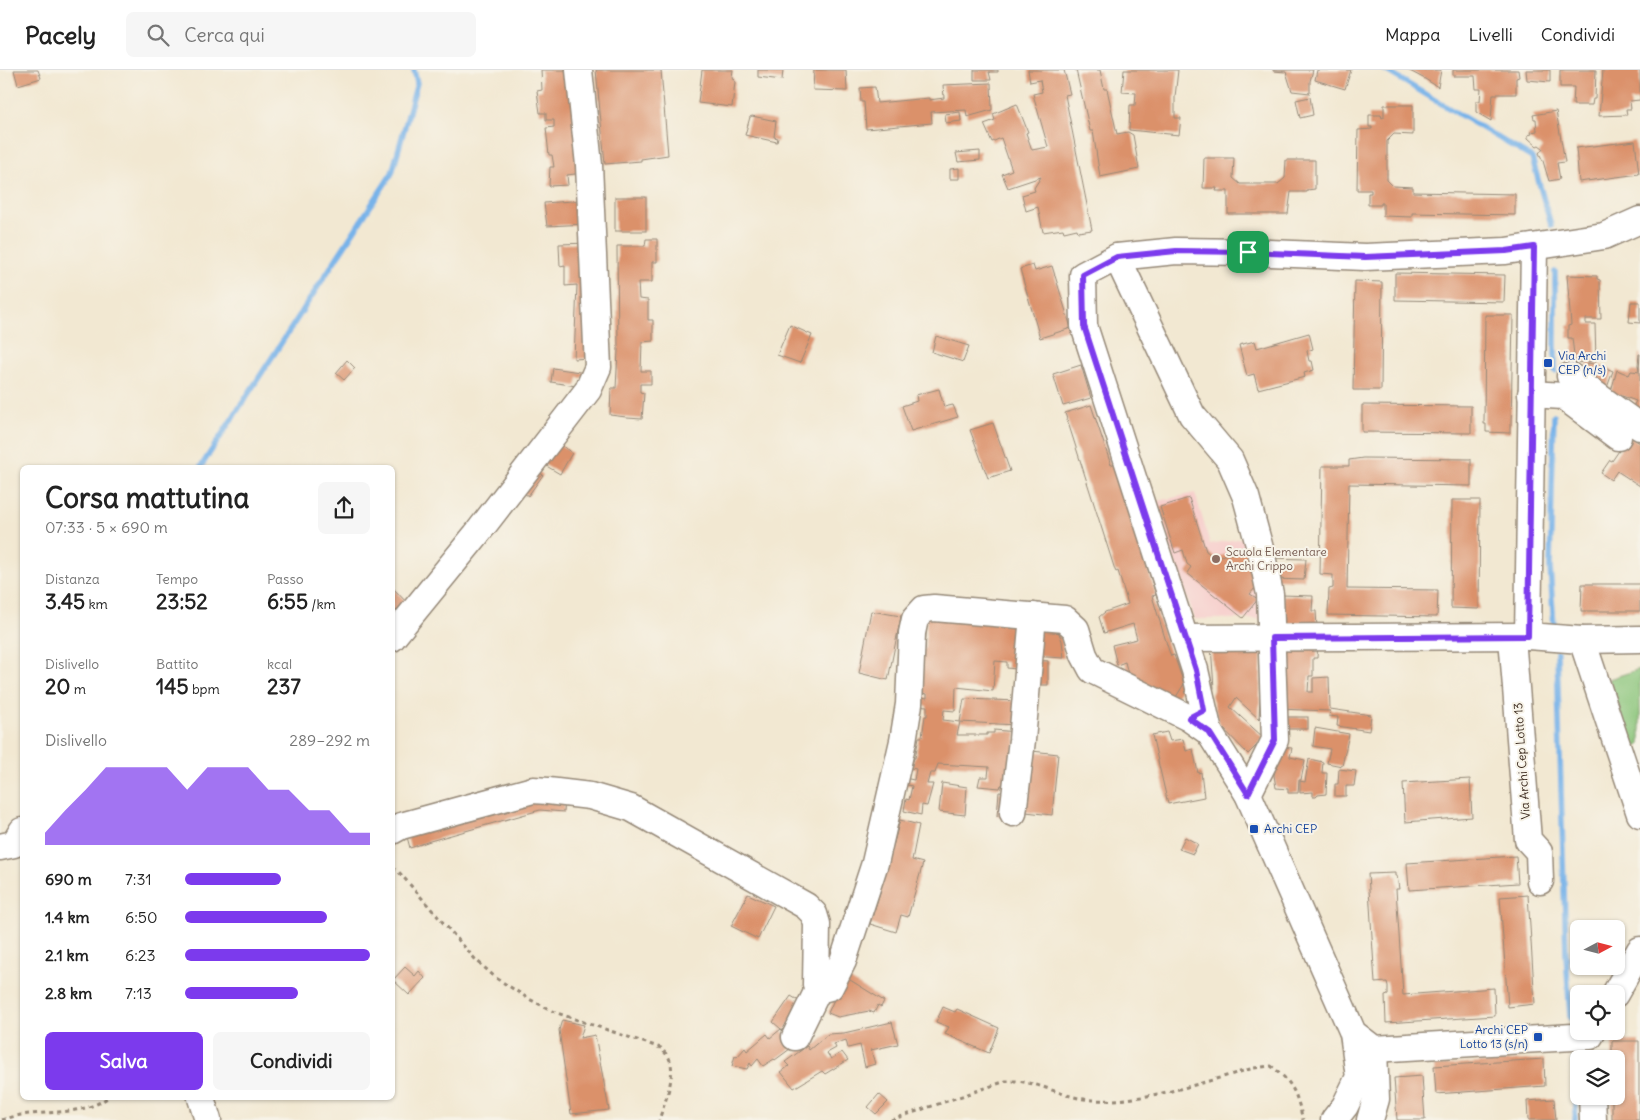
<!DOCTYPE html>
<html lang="it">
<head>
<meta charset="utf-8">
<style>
	:root { --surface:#fff; --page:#f6f6f6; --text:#222; --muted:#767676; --line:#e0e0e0; --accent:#7c3aed }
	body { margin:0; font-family:Delius,sans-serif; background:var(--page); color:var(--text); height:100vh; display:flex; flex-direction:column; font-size:19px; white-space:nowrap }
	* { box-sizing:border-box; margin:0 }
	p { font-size:16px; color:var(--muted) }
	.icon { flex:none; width:28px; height:28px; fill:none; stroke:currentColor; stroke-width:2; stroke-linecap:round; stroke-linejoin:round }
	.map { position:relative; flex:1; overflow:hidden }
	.details { position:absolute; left:20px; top:395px; width:375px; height:635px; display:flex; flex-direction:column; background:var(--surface); border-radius:8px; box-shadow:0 1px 4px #0004 }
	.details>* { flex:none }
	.needle { width:32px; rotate:83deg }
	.controls { position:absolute; left:1570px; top:850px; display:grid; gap:10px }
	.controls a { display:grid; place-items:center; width:55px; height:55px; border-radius:8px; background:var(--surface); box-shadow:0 1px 4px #0004; font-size:25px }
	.pin { position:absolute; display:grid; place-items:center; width:42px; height:42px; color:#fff; margin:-21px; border-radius:10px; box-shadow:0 2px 8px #0006 }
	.round { display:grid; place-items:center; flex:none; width:52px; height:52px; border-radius:8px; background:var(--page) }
	.overview { display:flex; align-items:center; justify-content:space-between; height:85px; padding:0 25px }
	h1 { font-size:28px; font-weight:700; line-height:38px }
	.stats { display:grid; grid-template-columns:repeat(3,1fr); gap:8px; height:85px; padding:5px 25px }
	.stats div { display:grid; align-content:center }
	.stats b { font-size:21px; font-weight:700 }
	.stats small { font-size:14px; font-weight:400 }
	.stats p { font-size:14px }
	.chart { height:140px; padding:10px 25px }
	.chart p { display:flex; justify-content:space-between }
	.chart svg { width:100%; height:90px; margin-top:5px; fill:var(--accent); opacity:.7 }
	.cta { display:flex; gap:10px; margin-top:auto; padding:10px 25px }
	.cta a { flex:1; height:58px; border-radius:8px; background:var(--accent); color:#fff; font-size:20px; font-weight:700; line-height:58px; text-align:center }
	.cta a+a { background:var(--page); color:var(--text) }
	ul { padding:0 25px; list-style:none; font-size:16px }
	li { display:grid; grid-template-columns:80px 60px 1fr; align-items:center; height:38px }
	li i { height:12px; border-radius:6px; background:var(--accent) }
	header { display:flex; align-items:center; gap:30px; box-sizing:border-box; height:70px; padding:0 25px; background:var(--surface); border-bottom:1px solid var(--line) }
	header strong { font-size:24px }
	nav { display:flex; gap:28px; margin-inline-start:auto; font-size:18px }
	.search { width:350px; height:45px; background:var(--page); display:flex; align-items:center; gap:12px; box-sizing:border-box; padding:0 18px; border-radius:8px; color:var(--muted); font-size:19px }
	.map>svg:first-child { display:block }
</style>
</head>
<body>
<header>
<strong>Pacely</strong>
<div class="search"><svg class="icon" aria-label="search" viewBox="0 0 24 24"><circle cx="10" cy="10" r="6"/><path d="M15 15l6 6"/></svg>Cerca qui</div>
<nav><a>Mappa</a><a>Livelli</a><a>Condividi</a></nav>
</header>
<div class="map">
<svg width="1640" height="1050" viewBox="0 0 1640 1050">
	<rect width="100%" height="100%" fill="#f7f3e8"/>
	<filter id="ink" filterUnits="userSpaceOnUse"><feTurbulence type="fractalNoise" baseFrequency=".02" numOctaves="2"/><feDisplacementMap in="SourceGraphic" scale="10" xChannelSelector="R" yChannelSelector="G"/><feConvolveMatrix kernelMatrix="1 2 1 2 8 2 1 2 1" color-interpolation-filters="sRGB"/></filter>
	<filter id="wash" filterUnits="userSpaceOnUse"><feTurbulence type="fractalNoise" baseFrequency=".0096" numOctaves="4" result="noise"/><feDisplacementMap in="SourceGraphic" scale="20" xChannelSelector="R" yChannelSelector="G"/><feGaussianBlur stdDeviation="1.12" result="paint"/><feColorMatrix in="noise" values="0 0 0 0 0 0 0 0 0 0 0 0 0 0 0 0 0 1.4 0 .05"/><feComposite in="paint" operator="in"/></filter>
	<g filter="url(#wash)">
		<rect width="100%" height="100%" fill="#f2e8d2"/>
		<!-- built -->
		<path fill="#f7d0cd" d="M1195 423 1210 474 1253 466 1265 549H1195L1154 432Z"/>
		<!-- green -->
		<path fill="#8ac57a" stroke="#62784c" d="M1640 599V675L1631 678 1609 609Z"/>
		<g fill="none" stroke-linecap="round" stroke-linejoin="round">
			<!-- stream -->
			<g stroke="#78b3e9" stroke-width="5.5">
				<path d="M1385 0 1532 88 1551 155"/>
				<path d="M1555 301V202"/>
				<path d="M1554 346 1550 497 1554 557"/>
				<path d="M200 398 392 103 417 13 414 0"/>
				<path d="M1557 582 1566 884 1570 948"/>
				<path d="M1574 990 1577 1020 1575 1050"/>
			</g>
		</g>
		<g id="blocks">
			<!-- building -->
			<g fill="#db916b">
				<path d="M14 0H38L41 8 18 15Z"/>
				<path d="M541 0H575L583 103 567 105 568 115 549 116 550 97H554L552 85H549L546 58 554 57V50H546V43H540L537 21 542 20Z"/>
				<path d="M596 0H661L668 85 641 89V91L605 94Z"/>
				<path d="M702 0H733L732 7 735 12 732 37 698 33Z"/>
				<path d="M758 0H783L782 10 758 7Z"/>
				<path d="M814 0H846L847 21 813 20Z"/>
				<path d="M974 0H998V2H989L991 10H974Z"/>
				<path d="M1028 0H1064L1070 24 1065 25 1092 160 1078 162 1077 159 1064 162 1063 159 1043 162 1038 137 1026 141 1022 125 1035 121 1034 118 1041 107 1008 118 1002 104 1012 100 1001 68 992 72 984 54 995 50 993 44 1017 34 1028 62 1026 63 1032 80 1048 77 1033 24 1042 22 1040 10 1030 12Z"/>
				<path d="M1076 0H1100L1104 19H1107L1117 64 1128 62 1133 65 1139 99 1100 107 1093 61H1090Z"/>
				<path d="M1124 0H1178L1175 27V48H1181L1179 65 1129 60 1130 35H1135L1136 23 1122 22Z"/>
				<path d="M1273 0H1313L1310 11V23L1292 21 1286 2 1273 1Z"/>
				<path d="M1317 0H1351L1345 19 1315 10Z"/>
				<path d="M1408 0H1441L1438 17 1425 9Z"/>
				<path d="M1453 0H1518L1519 7 1516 8V24H1493L1491 51 1476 42V31H1480L1481 19H1476L1475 6H1453Z"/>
				<path d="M1526 0H1550V12L1527 10Z"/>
				<path d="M1560 0H1596L1595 29H1593L1592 35H1573L1574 17H1560Z"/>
				<path d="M1603 0H1640V30L1630 31 1631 39H1626L1627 45 1599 46Z"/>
				<path d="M991 13 992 40 967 47 966 40 931 42 932 53 866 59 864 32H861L860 18 875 17 877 33 929 28V30L944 28 943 15Z"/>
				<path d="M1310 27 1313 45 1300 48 1296 30Z"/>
				<path d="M1384 35H1413V65L1394 64 1387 71V110L1393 116 1413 117V122L1515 124V145L1412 143V147L1383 146V133H1381V135H1368V123H1371V120H1357L1358 60 1372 59V57H1369V45H1381L1382 48 1384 47Z"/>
				<path d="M1556 41 1565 92 1557 93 1560 109 1549 111 1543 91 1539 83 1543 78 1539 75 1537 76 1528 68V65L1532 64 1531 62 1537 61 1536 49H1534L1533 45Z"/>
				<path d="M960 42 961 51 946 53 945 44Z"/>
				<path d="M752 46 776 51 774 67 778 68 777 72 745 65 750 47Z"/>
				<path d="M1635 71 1639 104 1579 112 1576 78Z"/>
				<path d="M980 81V90L958 92 956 83Z"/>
				<path d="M1204 88H1234L1233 108 1240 114H1278L1285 108 1286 90H1315V119L1307 120V122H1291L1288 144H1228V121H1216L1217 118H1203Z"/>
				<path d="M959 98V109H950V99Z"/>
				<rect x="615" y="127" width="31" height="34"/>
				<path d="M585 130 587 154 547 156 544 133Z"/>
				<path d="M646 169H657V192H652V212H638L639 229 648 230V250H653V271L642 272 641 301H651V314H640V322L644 323 642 349 627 348 626 347 610 345 611 318H616L618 281 617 176H645Z"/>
				<path d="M590 173V288L574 289 577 215 565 216V195L560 196 559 174Z"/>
				<path d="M1033 195 1035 201 1052 196 1071 258 1040 268 1020 199Z"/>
				<path d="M1395 203 1505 205 1504 232 1395 230Z"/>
				<path d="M1567 205 1597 206V209L1600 210 1601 249H1586V254H1595L1596 291 1575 293 1572 268H1568V256L1571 255Z"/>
				<path d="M1355 211 1382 212 1381 320H1353Z"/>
				<path d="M1631 232H1640V253L1629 252Z"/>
				<path d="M1485 245H1513L1511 355 1510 354V363L1486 362V354H1484Z"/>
				<path d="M790 255 812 265 800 293 777 285Z"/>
				<path d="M1309 263 1313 279 1307 281 1309 291H1312L1314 300 1304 303 1305 307 1258 319 1254 304 1247 306 1239 275 1255 271 1257 278Z"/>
				<path d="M936 266 969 276 963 292 932 282Z"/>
				<path d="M1639 284H1640L1639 301 1638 295Z"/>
				<path d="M347 290 355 298 344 310 336 303Z"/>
				<path d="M1588 293 1599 295 1613 301 1605 323 1585 310Z"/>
				<path d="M1081 295 1091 328 1063 336 1053 304Z"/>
				<path d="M553 298 586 303 582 308H578L576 316 551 312Z"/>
				<path d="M1617 300 1629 305 1631 301 1640 302V348L1630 342 1636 331 1622 326 1619 334 1611 321Z"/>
				<path d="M939 319 944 337 953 335 958 347 911 361 902 336 917 331 916 325Z"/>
				<path d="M1091 335 1111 395 1115 393 1156 525 1152 526 1169 581 1171 586 1174 585 1184 614 1174 630 1128 604 1125 592 1117 595 1112 575 1137 569 1133 554 1104 563 1099 547 1105 542 1128 534 1118 501 1116 502 1115 500 1065 343Z"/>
				<path d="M1362 335 1471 336V363L1362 362Z"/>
				<path d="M993 353 1010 401 988 408 970 360Z"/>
				<path d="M1629 366 1640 373V416L1617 401 1611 410 1601 403 1610 390 1612 391Z"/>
				<path d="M551 368 572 383 560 404 538 391Z"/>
				<path d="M1363 388 1471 389V416L1349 414 1347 519 1438 520 1437 547 1328 545 1329 519 1333 518V505L1320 504 1322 396H1349V390Z"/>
				<path d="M530 395 543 405 528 426 516 417Z"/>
				<path d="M1189 428 1206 481 1214 487 1251 480 1260 512 1250 524 1258 529 1243 548 1187 503 1191 497 1187 494 1183 480 1175 483 1160 437Z"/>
				<path d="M1452 430H1480L1479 539 1451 538Z"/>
				<path d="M1267 488 1306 489 1304 510 1273 509Z"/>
				<path d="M1582 514H1640V541H1581Z"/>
				<path d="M392 517 409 535 392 549Z"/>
				<path d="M1282 525 1313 526 1312 541H1316L1317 558 1283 557Z"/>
				<path d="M871 541 901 546 888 610 859 603Z"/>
				<path d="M927 547 1031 549 1016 599 1007 598V592L995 591 993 621 956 617 955 641 944 640 943 650 960 652 957 665H987V663H994V660L1017 662 1010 713 1004 712 1003 715H1001L1000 718 978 716 980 707H988L989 697 938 694 935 703H930L927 714H933L927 736 922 735 921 745 904 741 906 729 909 730 912 716 902 714 904 708 914 710 916 699 911 698 914 688H915L919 667H922L925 646H927V636L915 635 916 626 927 628V624L917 622 913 578 925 579Z"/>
				<path d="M1036 551 1055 553 1062 571 1064 588 1031 586Z"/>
				<path d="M1281 573H1318L1317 588H1313V606H1309L1308 622H1313V608L1329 607 1330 639 1371 645 1369 661 1337 656 1338 647 1329 646 1330 641 1278 639Z"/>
				<path d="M1211 576H1262L1259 649 1236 628 1230 637 1264 668 1248 684 1219 654 1211 625 1214 618Z"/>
				<path d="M1035 590 1048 591V615H1034Z"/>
				<path d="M964 629 1019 631 1017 655 960 652Z"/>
				<rect x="1283" y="647" width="25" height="12"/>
				<path d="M1315 658 1349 664 1342 696 1327 693 1330 679 1313 676Z"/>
				<path d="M1167 662 1170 671 1183 669 1186 681 1193 679 1198 703 1201 702 1204 727 1168 734 1152 665Z"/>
				<path d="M1281 677 1292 678 1290 687 1305 690 1301 710H1299L1298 723H1288V719L1276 718 1274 705Z"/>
				<path d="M1024 680 1058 684 1052 745 1017 741Z"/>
				<path d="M1309 689 1323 692 1322 703H1327L1326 724 1318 725 1316 727H1313V722L1300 723V711L1305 712Z"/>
				<path d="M1339 699 1356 701 1354 716H1346V726H1335V714H1338Z"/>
				<path d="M1470 709 1472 747 1405 752 1403 713Z"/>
				<path d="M942 713 967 717 965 745 939 742Z"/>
				<path d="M999 722 1013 723 1010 748 997 746Z"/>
				<path d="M532 728 565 729 564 742 540 740 430 771 410 778 406 763Z"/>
				<path d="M900 750 919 755 912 790 923 793 908 847 901 845 896 862 870 854 880 822H879L889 775 893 776Z"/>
				<path d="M1185 767 1198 774 1193 784 1179 779Z"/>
				<path d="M1516 786 1518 813 1409 820 1407 793Z"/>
				<path d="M1395 803V806H1397L1399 819H1396L1403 925 1494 918 1495 946 1386 953 1385 926 1388 925V916L1387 912 1375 913 1368 804Z"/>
				<path d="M748 824 774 836 758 869 731 856Z"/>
				<path d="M1528 825 1535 934 1508 937 1500 827Z"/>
				<path d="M405 897 415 906 419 901 425 908 409 925 393 910Z"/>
				<path d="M842 905 884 931 881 937 878 935 874 943 869 941 838 947 828 943 837 923Z"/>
				<path d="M791 926 804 934 785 960 781 959 794 976 775 990 774 989 763 996 758 989 752 996 750 993 747 999 732 996 735 986 737 987 745 978 747 981 767 964 770 968 781 959 773 952Z"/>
				<path d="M943 937 955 942 957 939 999 958 989 983 945 964 949 957 936 952Z"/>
				<path d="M562 950 584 955 580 968 595 965 609 1040 571 1044 559 960Z"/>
				<path d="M892 952 898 974 871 980 875 994 865 997 860 975 848 978 846 970 834 974 836 978 827 983 831 989 842 982 848 990 825 1004 822 1001 794 1018 781 1002 789 996 785 992 807 976 809 980 828 964 844 963Z"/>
				<path d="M1612 971H1639V1050H1612V1026H1616V989H1612Z"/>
				<path d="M1544 989 1545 1016 1436 1024 1434 996Z"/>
				<path d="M1422 1006 1425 1050H1397L1394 1008Z"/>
				<path d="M879 1024 888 1032 876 1044 868 1037Z"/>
				<path d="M1554 1029 1556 1050H1528L1527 1031Z"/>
			</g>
		</g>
	</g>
	<g filter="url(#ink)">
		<use href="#blocks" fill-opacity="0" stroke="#968978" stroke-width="1"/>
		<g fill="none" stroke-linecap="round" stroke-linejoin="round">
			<!-- minor casing -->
			<g stroke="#968978" stroke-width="29">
				<g id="minor">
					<path d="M1534 177 1528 566 1582 570 1640 569"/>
					<path d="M1117 187 1192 345 1230 390 1246 427 1262 486 1270 524 1275 670 1248 724"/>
					<path d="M1570 306 1640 357"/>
					<path d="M1531 324 1563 326 1618 367"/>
					<path d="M1512 567 1528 770 1539 782 1540 811"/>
					<path d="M392 568 476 465 588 320 598 297 589 95 579 0"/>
					<path d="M1185 568 1528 566"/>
					<path d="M1582 570 1640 744"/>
					<path d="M1013 743 1022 670 1033 546"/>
					<path d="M392 761 401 756 533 720 548 721 590 726 631 738 806 836 814 844 817 854 816 915C820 920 824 919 830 917L843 891 875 793 903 671 909 634 912 563 915 549 924 539 934 538 1065 549 1076 559 1084 585 1092 600 1189 648 1209 662"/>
					<path d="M0 777 14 774 22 761"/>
					<path d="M1615 924 1640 880"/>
					<path d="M1593 961 1590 966 1374 979 1353 963 1248 724 1209 662 1195 600 1084 256 1083 205 1117 187 1176 181 1248 182 1365 187 1506 181 1604 166 1640 150"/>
					<path d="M795 967 819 918"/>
					<path d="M1592 1026 1593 1050"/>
					<path d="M201 1028 208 1050"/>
					<path d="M1334 1050 1345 1036 1359 1007 1353 963"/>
					<path d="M1370 1050 1376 1029 1374 980"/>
				</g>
			</g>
			<!-- path -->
			<g stroke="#968978" stroke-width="3" stroke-dasharray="4 4" stroke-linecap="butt">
				<path d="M392 799 398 801 475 889 496 908 529 929 557 943 661 978C663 981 667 984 669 988 677 1004 664 1034 659 1050"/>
				<path d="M2 1050C8 1048 15 1046 21 1045 48 1041 84 1045 107 1028"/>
				<path d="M891 1050 1006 1011C1036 1009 1062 1028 1092 1030 1145 1033 1203 1012 1254 998L1271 996C1294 1013 1296 1023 1303 1050"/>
			</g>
			<!-- minor -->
			<use href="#minor" stroke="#fff" stroke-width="26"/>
		</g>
	</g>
	<g fill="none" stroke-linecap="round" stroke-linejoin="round" filter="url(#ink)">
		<!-- route casing -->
		<g stroke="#fff" stroke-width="10">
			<path id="route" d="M1534 177 1528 566 1272 568 1275 670 1248 724 1209 662 1189 648 1204 640 1196 600 1084 256 1083 205 1117 187 1176 181 1248 182 1365 187 1506 181Z"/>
		</g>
		<!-- route -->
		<use href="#route" stroke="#7c3aed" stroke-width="6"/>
	</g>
	<!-- markers -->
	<g fill="#1a4fb4" stroke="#f7f3e8" stroke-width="2">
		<rect x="1543" y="288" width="10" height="10" rx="2.5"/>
		<rect x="1249" y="754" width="10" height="10" rx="2.5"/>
		<rect x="1533" y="962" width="10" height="10" rx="2.5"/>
	</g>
	<circle fill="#8d6e63" stroke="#f7f3e8" stroke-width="2" cx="1216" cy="489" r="5"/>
	<g text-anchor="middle" stroke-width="4" stroke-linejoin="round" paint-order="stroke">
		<!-- transit labels -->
		<g font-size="12" fill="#164399" stroke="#f7f3e8" text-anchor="start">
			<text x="1558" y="290">Via Archi<tspan x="1558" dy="14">CEP (n/s)</tspan></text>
			<text x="1264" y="763">Archi CEP</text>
			<text x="1528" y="964" text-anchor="end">Archi CEP<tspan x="1528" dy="14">Lotto 13 (s/n)</tspan></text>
		</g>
		<!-- education labels -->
		<g font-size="12" fill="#785e54" stroke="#f7f3e8" text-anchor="start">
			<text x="1226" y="486">Scuola Elementare<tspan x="1226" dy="14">Archi Crippo</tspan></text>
		</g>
		<!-- street labels -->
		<g font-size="12" fill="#3b2a1e" stroke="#f7f3e8">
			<text transform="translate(1522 691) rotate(-94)" y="4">Via Archi Cep Lotto 13</text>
		</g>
	</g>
</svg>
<div class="controls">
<a><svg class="needle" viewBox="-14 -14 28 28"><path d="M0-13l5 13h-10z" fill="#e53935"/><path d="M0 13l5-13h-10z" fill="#767676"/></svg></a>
<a><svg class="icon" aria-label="locate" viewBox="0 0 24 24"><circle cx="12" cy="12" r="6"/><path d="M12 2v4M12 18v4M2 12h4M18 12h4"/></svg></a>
<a><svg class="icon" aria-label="layers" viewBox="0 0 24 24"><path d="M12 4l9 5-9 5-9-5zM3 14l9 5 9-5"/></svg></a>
</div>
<div class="pin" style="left:1248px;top:182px;background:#1e9e55"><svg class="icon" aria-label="arrive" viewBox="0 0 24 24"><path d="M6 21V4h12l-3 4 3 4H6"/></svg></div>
<section class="details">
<div class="overview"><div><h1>Corsa mattutina</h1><p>07:33 · 5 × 690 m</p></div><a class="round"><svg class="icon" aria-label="share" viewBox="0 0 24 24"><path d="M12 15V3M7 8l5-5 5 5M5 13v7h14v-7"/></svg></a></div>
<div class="stats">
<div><p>Distanza</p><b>3.45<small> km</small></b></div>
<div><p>Tempo</p><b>23:52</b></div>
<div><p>Passo</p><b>6:55<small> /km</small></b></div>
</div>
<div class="stats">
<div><p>Dislivello</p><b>20<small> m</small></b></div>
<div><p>Battito</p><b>145<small> bpm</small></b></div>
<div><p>kcal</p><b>237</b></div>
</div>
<div class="chart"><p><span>Dislivello</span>289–292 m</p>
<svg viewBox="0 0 160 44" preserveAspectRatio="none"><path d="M0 44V38L10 27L20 17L30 6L40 6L50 6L60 6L70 17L80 6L90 6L100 6L110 17L120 17L130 27L140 27L150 38L160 38V44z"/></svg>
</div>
<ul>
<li><b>690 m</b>7:31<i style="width:52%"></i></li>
<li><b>1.4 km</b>6:50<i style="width:77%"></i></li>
<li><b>2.1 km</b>6:23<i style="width:100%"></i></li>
<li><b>2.8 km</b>7:13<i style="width:61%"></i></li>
</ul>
<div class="cta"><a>Salva</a><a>Condividi</a></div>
</section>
</div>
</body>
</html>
